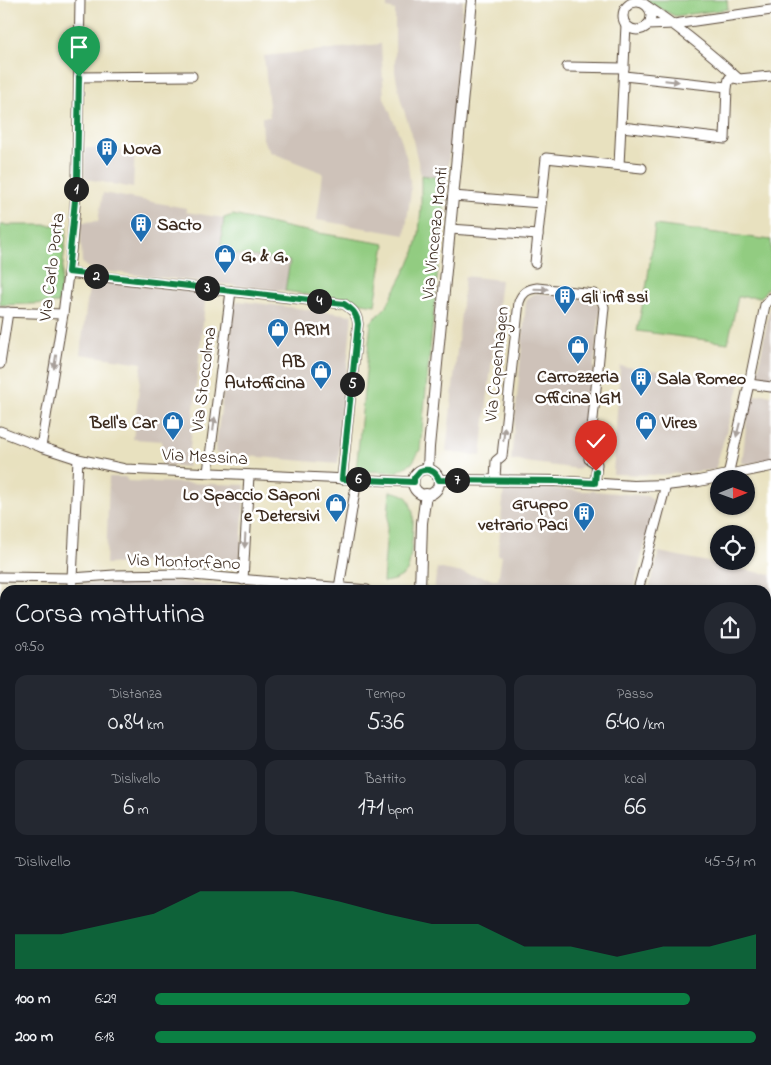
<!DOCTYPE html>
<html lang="it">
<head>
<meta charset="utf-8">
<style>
	:root { --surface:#171b24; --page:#242831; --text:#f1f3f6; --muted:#9ea1a6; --accent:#0b8043 }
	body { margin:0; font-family:"Indie Flower",sans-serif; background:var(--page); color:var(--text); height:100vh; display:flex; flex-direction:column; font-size:19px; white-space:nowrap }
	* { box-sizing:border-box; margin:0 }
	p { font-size:16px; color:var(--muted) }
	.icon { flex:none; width:28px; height:28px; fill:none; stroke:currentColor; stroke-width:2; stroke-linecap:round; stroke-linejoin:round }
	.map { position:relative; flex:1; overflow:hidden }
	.sheet { position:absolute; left:0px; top:585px; width:771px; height:480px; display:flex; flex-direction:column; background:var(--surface); border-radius:15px 15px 0 0; box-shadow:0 1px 4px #0004 }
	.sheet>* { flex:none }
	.needle { width:32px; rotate:89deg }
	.buttons { position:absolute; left:710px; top:470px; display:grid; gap:10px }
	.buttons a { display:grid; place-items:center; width:45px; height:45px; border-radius:50%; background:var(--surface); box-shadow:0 1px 4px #0004; font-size:25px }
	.pin { position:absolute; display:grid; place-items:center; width:42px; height:42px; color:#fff; margin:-51px -21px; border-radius:50% 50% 50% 0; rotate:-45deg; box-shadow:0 0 5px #0007 }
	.pin .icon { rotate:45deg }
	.km { position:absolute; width:25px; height:25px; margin:-12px; border-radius:50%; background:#222; color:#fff; font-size:14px; line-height:25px; text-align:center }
	.round { display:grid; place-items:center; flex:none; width:52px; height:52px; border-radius:26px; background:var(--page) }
	.overview { display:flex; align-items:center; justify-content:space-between; height:85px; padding:0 15px }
	h1 { font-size:28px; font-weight:600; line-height:38px }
	.figures { display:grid; grid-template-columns:repeat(3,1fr); gap:8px; height:85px; padding:5px 15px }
	.figures div { display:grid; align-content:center; border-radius:12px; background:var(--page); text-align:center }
	.figures b { font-size:25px; font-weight:600 }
	.figures small { font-size:14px; font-weight:400 }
	.figures p { font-size:14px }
	.chart { height:140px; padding:10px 15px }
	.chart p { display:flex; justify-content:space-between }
	.chart svg { width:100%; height:90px; margin-top:5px; fill:var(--accent); opacity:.7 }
	ul { padding:0 15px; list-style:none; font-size:16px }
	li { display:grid; grid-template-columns:80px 60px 1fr; align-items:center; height:38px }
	li i { height:12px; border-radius:6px; background:var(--accent) }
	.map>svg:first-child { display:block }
</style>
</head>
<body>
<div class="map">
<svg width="771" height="1065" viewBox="0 0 771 1065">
	<rect width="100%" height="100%" fill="#fff"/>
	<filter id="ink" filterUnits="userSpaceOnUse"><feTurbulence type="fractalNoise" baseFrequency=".02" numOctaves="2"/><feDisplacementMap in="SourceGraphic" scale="10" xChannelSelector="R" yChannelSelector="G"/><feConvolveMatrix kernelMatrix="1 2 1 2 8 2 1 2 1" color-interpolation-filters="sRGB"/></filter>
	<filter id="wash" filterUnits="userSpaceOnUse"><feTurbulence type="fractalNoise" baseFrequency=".0096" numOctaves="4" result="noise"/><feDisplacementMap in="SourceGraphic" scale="20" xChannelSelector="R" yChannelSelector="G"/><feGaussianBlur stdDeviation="1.12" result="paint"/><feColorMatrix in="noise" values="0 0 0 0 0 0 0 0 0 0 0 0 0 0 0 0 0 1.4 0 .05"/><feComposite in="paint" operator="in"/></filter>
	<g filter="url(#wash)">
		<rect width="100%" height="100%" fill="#e8e1bf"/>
		<!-- built -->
		<g fill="#f0d6bc">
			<path d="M5 681V761L0 760V682Z"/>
			<path d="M0 828H5V913L0 914Z"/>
		</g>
		<!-- industrial -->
		<g fill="#cec2b9">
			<path d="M387 0H463L447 179 421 175 411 132 401 101 395 72V10L387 8Z"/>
			<path d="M381 44 384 98 400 136 408 163 411 191 405 235 317 220 323 173 270 152 263 139 262 117H270L264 56Z"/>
			<path d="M85 148 135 150 133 188 87 179 84 176Z"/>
			<path d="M103 193 186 208V212L224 218 220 252 290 261 285 291 92 270 85 266 82 262 80 222 98 221Z"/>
			<path d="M465 276 501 280 481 456 446 452Z"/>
			<path d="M90 280 206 293 188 467 162 465V441L133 439 142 363 80 354Z"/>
			<path d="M538 293 590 299 598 305 600 310 583 466 578 469 511 460 526 302 528 298 534 294Z"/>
			<path d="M239 301 352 315 338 464 215 453 235 302Z"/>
			<path d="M771 309V382H765L761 379 758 371 769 311Z"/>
			<path d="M620 366 741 380 715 470 658 475 613 474Z"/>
			<path d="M761 394 771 395V459L750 464 742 463 747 418 750 405 754 396Z"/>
			<path d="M109 477H125L128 481 245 485 240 564 236 568 176 561 106 564Z"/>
			<path d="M504 487 553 488 582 491H595L647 496 650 498 656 503 633 590H434L437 568 498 580 502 556 498 555Z"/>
			<path d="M659 552 771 575V704L766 703V590H652L649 589Z"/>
			<path d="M171 581 264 590H76L79 584Z"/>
			<path d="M771 797V890L766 889V799Z"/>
		</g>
		<!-- green -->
		<g fill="#92cc81" stroke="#667b50">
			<path d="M646 0H727L728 9 675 16 655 6Z"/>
			<path d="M421 175 447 179 420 450 412 463 396 472 356 471 371 322 386 307 413 256 419 235 421 207Z"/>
			<path d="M233 215 295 229 385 244 375 305 285 291 290 261 220 252 224 218Z"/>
			<path d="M0 225H67L59 303 0 305Z"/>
			<path d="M655 225 771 240V283L761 297H738L728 343 637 331 647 283Z"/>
			<path d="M390 491C396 493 404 493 408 499 410 502 412 509 413 513 414 522 411 565 407 571 401 579 392 581 383 582Z"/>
			<path d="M632 1060H714L727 1065H631Z"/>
		</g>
		<!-- forest -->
		<path fill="#75b06f" stroke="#586d46" d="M0 1025H5V1060H217L216 1065H0Z"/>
	</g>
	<g filter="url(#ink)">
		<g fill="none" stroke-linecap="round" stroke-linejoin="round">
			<!-- minor casing -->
			<g stroke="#554536" stroke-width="11">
				<g id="minor">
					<circle cx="637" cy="16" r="14"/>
					<path d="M647 6C680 28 710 53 739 79"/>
					<path d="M647 25 674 24 771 10"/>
					<path d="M567 67 624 68"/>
					<path d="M624 76 727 87"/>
					<path d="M79 77 192 76"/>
					<path d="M622 127 725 139 727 87 729 79 734 78 739 79 771 76"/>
					<path d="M619 165 626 25"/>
					<path d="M453 196 541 203"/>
					<path d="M450 229 538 235"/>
					<path d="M535 263 546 158 642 168"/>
					<path d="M68 273 344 304C353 310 357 314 358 324L342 479"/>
					<path d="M0 312 63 314"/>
					<path d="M0 364 8 312"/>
					<path d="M749 384 771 387"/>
					<path d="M0 431 41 447 78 459 125 469 414 482"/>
					<path d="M41 447 63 314 72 243 77 180 80 0"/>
					<path d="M208 472 231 291"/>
					<path d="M728 475 749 384 765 305 771 298"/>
					<path d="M495 480 496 461 502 456 519 302C522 293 527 289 537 288L594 294 602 301 604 307 589 459 597 464 595 483"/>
					<path d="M0 577 72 578 114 575 181 574 367 590"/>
					<path d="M243 580 249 475"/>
					<path d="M339 588 357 479"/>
					<path d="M72 590V578L78 459"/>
					<path d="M638 590 666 485"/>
					<path d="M766 709 771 710"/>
					<path d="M766 784 771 783"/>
					<path d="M0 917 5 916"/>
				</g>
			</g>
			<!-- tertiary casing -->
			<g stroke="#554536" stroke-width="12">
				<g id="tertiary">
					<path d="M428 469 429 447 472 0"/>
					<circle cx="426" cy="482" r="13"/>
					<path d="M439 480 556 481 633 486 666 485 699 481 771 466"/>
					<path d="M420 590 422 523 426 494"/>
					<path d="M0 823H5"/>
				</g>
			</g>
			<!-- trunk casing -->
			<g stroke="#554536" stroke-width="16">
				<g id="trunk">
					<path d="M766 745 771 744"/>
					<path d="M766 765 771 764"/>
					<path d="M0 786 5 787"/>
					<path d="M0 807H5"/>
				</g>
			</g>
			<!-- minor -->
			<use href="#minor" stroke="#fff" stroke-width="9"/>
			<!-- tertiary -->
			<use href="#tertiary" stroke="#fff" stroke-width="10"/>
			<!-- trunk -->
			<use href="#trunk" stroke="#f0c469" stroke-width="14"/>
		</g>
		<!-- one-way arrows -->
		<defs><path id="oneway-solid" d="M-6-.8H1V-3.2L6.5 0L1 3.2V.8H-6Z" transform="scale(1.25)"/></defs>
		<g fill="#a79f9a">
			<use href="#oneway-solid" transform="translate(672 81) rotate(6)"/>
			<use href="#oneway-solid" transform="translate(541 289) rotate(2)"/>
			<use href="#oneway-solid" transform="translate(55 362) rotate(99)"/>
			<use href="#oneway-solid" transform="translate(214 424) rotate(-83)"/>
			<use href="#oneway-solid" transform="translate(738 430) rotate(104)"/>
			<use href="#oneway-solid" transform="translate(504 434) rotate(-84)"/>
			<use href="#oneway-solid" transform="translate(245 541) rotate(93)"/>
		</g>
	</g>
	<g fill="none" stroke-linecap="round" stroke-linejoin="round" filter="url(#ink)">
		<!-- route casing -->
		<g stroke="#fff" stroke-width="10">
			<path id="route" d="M79 77 77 180 68 272 344 304C353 310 357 314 358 324L342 479 414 482V478L420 471C429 468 436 471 439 480L556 481 595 483 596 471"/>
		</g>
		<!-- route -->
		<use href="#route" stroke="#0b8043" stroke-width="6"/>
	</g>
	<!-- icons -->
	<defs>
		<g id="building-pin" transform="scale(1.125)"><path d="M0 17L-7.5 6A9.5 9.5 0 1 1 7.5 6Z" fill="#1f6fb2" stroke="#fff"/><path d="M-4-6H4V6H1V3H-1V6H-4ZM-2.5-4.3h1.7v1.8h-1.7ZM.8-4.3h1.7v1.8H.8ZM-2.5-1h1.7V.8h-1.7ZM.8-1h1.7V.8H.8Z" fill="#fff"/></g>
		<g id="shop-pin" transform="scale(1.125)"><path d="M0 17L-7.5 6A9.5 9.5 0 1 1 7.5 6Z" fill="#1f6fb2" stroke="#fff"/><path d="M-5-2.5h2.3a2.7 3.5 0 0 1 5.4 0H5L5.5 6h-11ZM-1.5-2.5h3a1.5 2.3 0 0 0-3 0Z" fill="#fff"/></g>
	</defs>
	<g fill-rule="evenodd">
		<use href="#building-pin" x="107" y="148"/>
		<use href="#building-pin" x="141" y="224"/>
		<use href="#shop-pin" x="225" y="255"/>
		<use href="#building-pin" x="565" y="296"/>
		<use href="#shop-pin" x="278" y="329"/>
		<use href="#shop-pin" x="578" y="346"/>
		<use href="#shop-pin" x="321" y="371"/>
		<use href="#building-pin" x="641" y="378"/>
		<use href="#shop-pin" x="173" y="422"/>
		<use href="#shop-pin" x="646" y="422"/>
		<use href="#shop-pin" x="336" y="504"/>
		<use href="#building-pin" x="584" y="513"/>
	</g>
	<g text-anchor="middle" stroke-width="5" stroke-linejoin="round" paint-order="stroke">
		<!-- poi labels -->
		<g font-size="18" font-weight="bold" fill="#3b2a1e" stroke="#fff" text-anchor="start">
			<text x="123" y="154">Nova</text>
			<text x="157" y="230">Sacto</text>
			<text x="241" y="261">G. &amp; G.</text>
			<text x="581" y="302">Gli infissi</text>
			<text x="294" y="335">ARIM</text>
			<text x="305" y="367" text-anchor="end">AB<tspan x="305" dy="21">Autofficina</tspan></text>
			<text x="578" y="382" text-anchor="middle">Carrozzeria<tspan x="578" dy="21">Officina IGM</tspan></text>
			<text x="657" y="384">Sala Romeo</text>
			<text x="157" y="428" text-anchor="end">Bell's Car</text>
			<text x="662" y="428">Vires</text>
			<text x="320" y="500" text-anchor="end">Lo Spaccio Saponi<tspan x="320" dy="21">e Detersivi</tspan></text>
			<text x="568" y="509" text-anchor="end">Gruppo<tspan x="568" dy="21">vetrario Paci</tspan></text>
		</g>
		<!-- street labels -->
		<g font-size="18" fill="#3b2a1e" stroke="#fff">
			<text transform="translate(434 233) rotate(-84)" y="6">Via Vincenzo Monti</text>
			<text transform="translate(51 267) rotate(-83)" y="6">Via Carlo Porta</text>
			<text transform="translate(496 364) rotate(-84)" y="6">Via Copenhagen</text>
			<text transform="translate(203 379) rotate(-83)" y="6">Via Stoccolma</text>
			<text transform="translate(205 456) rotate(3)" y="6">Via Messina</text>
			<text transform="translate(184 561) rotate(2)" y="6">Via Montorfano</text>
		</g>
	</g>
</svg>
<div class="buttons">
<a><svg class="needle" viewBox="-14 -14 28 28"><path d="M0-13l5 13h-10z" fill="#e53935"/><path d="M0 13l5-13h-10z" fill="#9ea1a6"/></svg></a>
<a><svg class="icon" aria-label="locate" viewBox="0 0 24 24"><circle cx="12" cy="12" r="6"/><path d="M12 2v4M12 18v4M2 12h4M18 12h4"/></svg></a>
</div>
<div class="pin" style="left:79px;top:77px;background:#1e9e55"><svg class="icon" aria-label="arrive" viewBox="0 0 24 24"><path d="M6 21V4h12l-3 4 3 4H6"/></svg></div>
<div class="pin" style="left:596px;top:471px;background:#d93025"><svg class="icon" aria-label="check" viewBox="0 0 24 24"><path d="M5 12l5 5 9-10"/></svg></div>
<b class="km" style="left:76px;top:189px">1</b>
<b class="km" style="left:96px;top:276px">2</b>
<b class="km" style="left:207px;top:288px">3</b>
<b class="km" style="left:319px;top:301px">4</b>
<b class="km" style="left:352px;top:384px">5</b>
<b class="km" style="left:358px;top:479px">6</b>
<b class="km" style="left:457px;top:480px">7</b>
<section class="sheet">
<div class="overview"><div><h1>Corsa mattutina</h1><p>09:50</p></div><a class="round"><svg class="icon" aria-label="share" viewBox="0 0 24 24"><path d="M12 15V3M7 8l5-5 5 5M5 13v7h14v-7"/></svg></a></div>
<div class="figures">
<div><p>Distanza</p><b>0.84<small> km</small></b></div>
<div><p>Tempo</p><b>5:36</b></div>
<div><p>Passo</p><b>6:40<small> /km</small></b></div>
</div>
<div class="figures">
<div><p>Dislivello</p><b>6<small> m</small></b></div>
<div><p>Battito</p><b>171<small> bpm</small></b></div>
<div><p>kcal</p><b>66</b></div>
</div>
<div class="chart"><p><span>Dislivello</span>45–51 m</p>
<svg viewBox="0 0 160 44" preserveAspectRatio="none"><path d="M0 44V27L10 27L20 22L30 17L40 6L50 6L60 6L70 11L80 17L90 22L100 22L110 33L120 33L130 38L140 33L150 33L160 27V44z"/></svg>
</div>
<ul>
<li><b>100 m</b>6:29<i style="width:89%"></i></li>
<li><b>200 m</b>6:18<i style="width:100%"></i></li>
</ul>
</section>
</div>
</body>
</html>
